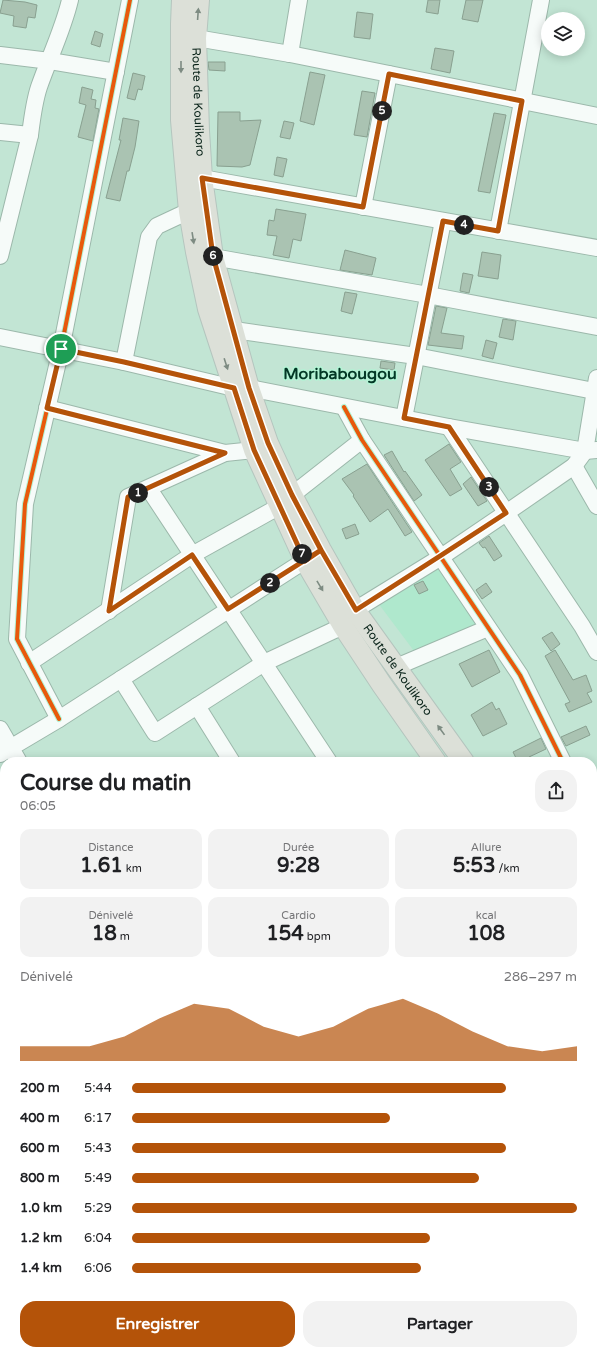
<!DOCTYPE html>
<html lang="fr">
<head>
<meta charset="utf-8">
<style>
	:root { --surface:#fff; --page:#f2f2f2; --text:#202124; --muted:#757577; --accent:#b45309 }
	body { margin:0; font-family:"Varela Round",sans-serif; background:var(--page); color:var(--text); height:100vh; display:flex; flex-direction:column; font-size:15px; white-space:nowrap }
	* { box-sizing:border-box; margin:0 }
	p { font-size:13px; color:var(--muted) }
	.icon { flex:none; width:22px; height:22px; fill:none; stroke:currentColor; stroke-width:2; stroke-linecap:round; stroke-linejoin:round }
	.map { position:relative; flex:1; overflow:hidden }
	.side { position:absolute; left:0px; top:757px; width:597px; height:598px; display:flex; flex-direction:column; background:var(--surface); border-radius:16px 16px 0 0; box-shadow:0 2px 10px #0003 }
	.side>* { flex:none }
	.buttons { position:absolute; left:541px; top:12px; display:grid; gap:8px }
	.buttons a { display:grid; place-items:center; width:44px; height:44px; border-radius:50%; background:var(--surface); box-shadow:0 2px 10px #0003; font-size:20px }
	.pin { position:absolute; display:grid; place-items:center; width:34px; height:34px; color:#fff; margin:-17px; border:2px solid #fff; border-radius:50%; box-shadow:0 1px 4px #0007 }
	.km { position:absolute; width:20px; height:20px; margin:-10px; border-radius:50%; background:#222; color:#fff; font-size:11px; line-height:20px; text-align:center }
	.round { display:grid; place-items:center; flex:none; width:42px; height:42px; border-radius:16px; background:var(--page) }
	.summary { display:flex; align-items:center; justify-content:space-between; height:68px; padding:0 20px }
	h1 { font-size:22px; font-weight:700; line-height:30px }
	.stats { display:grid; grid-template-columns:repeat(3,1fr); gap:6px; height:68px; padding:4px 20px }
	.stats div { display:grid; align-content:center; border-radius:10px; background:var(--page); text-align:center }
	.stats b { font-size:20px; font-weight:700 }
	.stats small { font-size:11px; font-weight:400 }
	.stats p { font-size:11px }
	.chart { height:112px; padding:8px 20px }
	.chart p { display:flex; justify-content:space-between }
	.chart svg { width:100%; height:72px; margin-top:4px; fill:var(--accent); opacity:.7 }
	.cta { display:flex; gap:8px; margin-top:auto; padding:8px 20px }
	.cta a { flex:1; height:46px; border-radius:16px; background:var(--accent); color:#fff; font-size:16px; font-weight:700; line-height:46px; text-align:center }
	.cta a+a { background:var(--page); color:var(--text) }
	ul { padding:0 20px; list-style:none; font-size:13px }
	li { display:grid; grid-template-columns:64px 48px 1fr; align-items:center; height:30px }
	li i { height:10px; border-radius:5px; background:var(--accent) }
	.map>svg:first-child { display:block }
</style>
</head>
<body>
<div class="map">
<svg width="597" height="1355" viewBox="0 0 597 1355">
	<rect width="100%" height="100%" fill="#c2e5d4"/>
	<!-- built -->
	<path fill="#afe8cd" d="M439 563 484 627 423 663 369 591Z"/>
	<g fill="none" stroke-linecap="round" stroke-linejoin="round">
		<!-- stream -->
		<path stroke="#83c0ce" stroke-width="3.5" d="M0 985H5"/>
	</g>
	<!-- building -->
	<g fill="#aac3b2" stroke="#89a090">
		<path d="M3 0 25 2 37 5 35 18 28 17 26 28 13 26 14 16 0 13Z"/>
		<path d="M428 0H440L438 14 426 12Z"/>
		<path d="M466 0H483L478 22 462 19Z"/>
		<path d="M357 12 373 14 370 39 354 37Z"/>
		<path d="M95 31 103 34 100 47 91 44Z"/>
		<path d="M435 48 454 51 450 73 431 69Z"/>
		<path d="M208 62H225V71L209 70Z"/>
		<path d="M310 72 325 75 314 125 300 121Z"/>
		<path d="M133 73 145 76 142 90 138 89 135 100 127 98Z"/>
		<path d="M82 87 93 90 91 99 96 100 95 108 99 109 93 141 78 137 86 105 79 103Z"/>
		<path d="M362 91 375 93 367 137 354 135Z"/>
		<path d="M218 112H240V121L261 120 250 165 242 167 217 166Z"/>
		<path d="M494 113 506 115 490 193 478 191Z"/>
		<path d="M123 118 139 121 135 147 129 171H127L120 201 106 198 121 140H119Z"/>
		<path d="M284 121 294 123 290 139 280 137Z"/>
		<path d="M277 157 287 159 283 177 274 175Z"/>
		<path d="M276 209 306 214 301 241 293 239 289 258 273 255 277 236 267 235 269 220 274 221Z"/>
		<path d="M345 250 376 258 372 275 340 270Z"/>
		<path d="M482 252 501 255 498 279 478 276Z"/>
		<path d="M463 273 473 275 469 293 460 291Z"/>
		<path d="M345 292 357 294 352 314 341 311Z"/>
		<path d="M436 306 447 308 441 333 464 336 462 349 428 345Z"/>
		<path d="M503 319 516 321 513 340 499 337Z"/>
		<path d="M486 340 497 343 493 359 482 356Z"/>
		<path d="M381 361 395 363 394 370 380 368Z"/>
		<path d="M449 444 461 462 450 469 462 489 450 496 425 460Z"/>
		<path d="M392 451 404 472 405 471 422 495 414 501 384 455Z"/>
		<path d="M367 464 412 532 405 536 388 509 370 522 353 496 354 495 342 479Z"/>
		<path d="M471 477 487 501 478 506 463 484Z"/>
		<path d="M355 524 359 534 346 539 342 529Z"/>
		<path d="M489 536 502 556 494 561 485 547 483 548 479 543Z"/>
		<path d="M423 581 428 590 419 594 414 585Z"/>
		<path d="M486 583 492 592 482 599 476 590Z"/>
		<path d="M552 632 560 644 551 651 542 638Z"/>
		<path d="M489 650 500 672 472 687 459 664Z"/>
		<path d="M555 650 573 680 586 675 592 691 587 693 592 702 569 712 565 704 570 702 545 656Z"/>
		<path d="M492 702 496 710 499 708 507 724 483 736 471 715Z"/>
		<path d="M586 726 590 735 566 746 561 737Z"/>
		<path d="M541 738 546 749 529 757 532 762H518L513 752Z"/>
	</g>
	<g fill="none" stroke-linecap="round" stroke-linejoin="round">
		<!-- minor casing -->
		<g stroke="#9cb8ab" stroke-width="18">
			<g id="minor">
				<path d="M196 38 290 54 597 116"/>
				<path d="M290 54 299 0"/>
				<path d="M0 55 50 61 116 72"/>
				<path d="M0 132 30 135"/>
				<path d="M202 178 597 248"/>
				<path d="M363 207 389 74"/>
				<path d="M498 231 541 0"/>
				<path d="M0 256 30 135C32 119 34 102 39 87 49 58 63 30 70 0"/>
				<path d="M213 257 428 295 597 327"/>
				<path d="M234 330 416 356 594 391"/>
				<path d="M0 337 124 362 234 388"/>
				<path d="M124 362 149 237 157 226 189 211"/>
				<path d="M249 388 449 427 585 451 597 450"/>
				<path d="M344 407 362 440 520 675 563 762"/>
				<path d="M47 408 225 453"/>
				<path d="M404 418 443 221"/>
				<path d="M449 427 582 626 597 652"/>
				<path d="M574 466 597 506"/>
				<path d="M149 489 329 762"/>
				<path d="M292 495 362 440"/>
				<path d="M355 610 441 557 506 513 574 466 585 451 597 378"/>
				<path d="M109 611 128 497 225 453 254 450"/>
				<path d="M29 663 192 555 280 506"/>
				<path d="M396 667 488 628"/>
				<path d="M121 679 155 733 264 663 343 626"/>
				<path d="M197 706 232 762"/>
				<path d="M59 719 17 639 25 504 61 349 130 0"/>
				<path d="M0 729 19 762"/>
				<path d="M0 754 59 719 315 554"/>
				<path d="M0 908 5 909"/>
				<path d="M0 1055 5 1058"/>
				<path d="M0 1083 5 1072"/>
				<path d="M0 1130 5 1132"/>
				<path d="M0 1312 5 1314"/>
				<path d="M64 1350 74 1355"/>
				<path d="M261 1350 273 1355"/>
				<path d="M484 1350 495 1355"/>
				<path d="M31 1355 33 1350"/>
				<path d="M115 1355 117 1350"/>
				<path d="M319 1355 321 1350"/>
			</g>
		</g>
		<!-- major casing -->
		<g stroke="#b4c5be" stroke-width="22">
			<g id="major">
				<path d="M182 0 181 24V120L189 211 196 252 208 309 254 450 305 561 343 626 382 685 436 762"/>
				<path id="s1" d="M199 0 196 38 199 131 202 178 213 257 249 388 268 443 292 495 321 550 355 610 464 762"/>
				<path d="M592 952 597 958"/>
				<path d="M592 978 597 985"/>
			</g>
		</g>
		<!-- minor -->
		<use href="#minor" stroke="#f6fbf9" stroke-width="16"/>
		<!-- major -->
		<use href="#major" stroke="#dce0d8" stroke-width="20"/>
		<!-- cycleway casing -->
		<g stroke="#b3f4d5" stroke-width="6">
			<g id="cycleway">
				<path d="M344 407 362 440 520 675 563 762"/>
				<path d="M59 719 17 639 25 504 61 349 130 0"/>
			</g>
		</g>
		<!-- cycleway -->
		<use href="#cycleway" stroke="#e8590c" stroke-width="4"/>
	</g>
	<!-- one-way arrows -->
	<defs><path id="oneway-solid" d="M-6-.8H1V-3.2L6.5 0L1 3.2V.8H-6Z"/></defs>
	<g fill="#7d8b82">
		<use href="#oneway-solid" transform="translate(198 14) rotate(-86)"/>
		<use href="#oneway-solid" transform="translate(181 67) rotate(90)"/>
		<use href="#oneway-solid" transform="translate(193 238) rotate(81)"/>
		<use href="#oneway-solid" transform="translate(226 364) rotate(72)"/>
		<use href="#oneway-solid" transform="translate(320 586) rotate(59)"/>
		<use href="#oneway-solid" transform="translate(441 730) rotate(-126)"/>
	</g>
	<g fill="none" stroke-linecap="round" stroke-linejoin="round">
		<!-- route casing -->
		<g stroke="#fff" stroke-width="8">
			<path id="route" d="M61 349 47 408 225 453 128 497 109 611 192 555 228 609 321 550 356 610 440 556 506 513 449 427 404 418 443 221 498 231 522 101 389 74 363 207 202 178 213 256 249 388 268 443 292 495 321 550 305 561 254 450 234 388 124 362 61 349"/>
		</g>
		<!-- route -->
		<use href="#route" stroke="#b45309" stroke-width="5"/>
	</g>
	<g text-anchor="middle" stroke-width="3" stroke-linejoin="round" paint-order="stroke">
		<!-- street labels -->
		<g font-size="12" fill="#092319" stroke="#b3f4d5">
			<text dy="4" stroke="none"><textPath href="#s1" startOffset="102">Route de Koulikoro</textPath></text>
			<text dy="4" stroke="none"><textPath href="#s1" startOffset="714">Route de Koulikoro</textPath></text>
		</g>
		<!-- district labels -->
		<g font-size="16" font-weight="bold" fill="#033826" stroke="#b3f4d5">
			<text x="340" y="379">Moribabougou</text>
		</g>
	</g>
</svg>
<div class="buttons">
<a><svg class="icon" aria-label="layers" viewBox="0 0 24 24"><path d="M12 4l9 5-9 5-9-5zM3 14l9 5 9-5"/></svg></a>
</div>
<div class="pin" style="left:61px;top:349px;background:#1e9e55"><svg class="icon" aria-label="arrive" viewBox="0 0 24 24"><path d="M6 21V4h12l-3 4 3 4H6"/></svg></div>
<b class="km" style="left:138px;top:493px">1</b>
<b class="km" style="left:270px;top:583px">2</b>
<b class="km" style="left:489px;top:487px">3</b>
<b class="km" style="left:464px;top:225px">4</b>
<b class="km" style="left:382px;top:111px">5</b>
<b class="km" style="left:213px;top:256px">6</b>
<b class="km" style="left:302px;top:554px">7</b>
<section class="side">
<div class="summary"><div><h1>Course du matin</h1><p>06:05</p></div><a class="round"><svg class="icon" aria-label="share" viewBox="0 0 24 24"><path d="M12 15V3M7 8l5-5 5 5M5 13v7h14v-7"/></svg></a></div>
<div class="stats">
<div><p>Distance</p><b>1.61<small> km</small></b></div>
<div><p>Durée</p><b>9:28</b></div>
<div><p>Allure</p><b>5:53<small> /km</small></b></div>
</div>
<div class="stats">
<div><p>Dénivelé</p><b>18<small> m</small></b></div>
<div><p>Cardio</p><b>154<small> bpm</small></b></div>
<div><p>kcal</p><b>108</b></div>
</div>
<div class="chart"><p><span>Dénivelé</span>286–297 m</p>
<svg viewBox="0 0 160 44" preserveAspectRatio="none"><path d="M0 44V35L10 35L20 35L30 29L40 18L50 9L60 12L70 23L80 29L90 23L100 12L110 6L120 15L130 26L140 35L150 38L160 35V44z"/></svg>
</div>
<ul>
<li><b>200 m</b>5:44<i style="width:84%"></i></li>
<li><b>400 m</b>6:17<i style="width:58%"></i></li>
<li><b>600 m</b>5:43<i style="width:84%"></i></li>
<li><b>800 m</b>5:49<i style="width:78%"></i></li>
<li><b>1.0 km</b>5:29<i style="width:100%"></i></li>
<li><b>1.2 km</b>6:04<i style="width:67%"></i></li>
<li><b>1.4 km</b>6:06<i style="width:65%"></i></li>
</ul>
<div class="cta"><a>Enregistrer</a><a>Partager</a></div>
</section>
</div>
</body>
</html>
